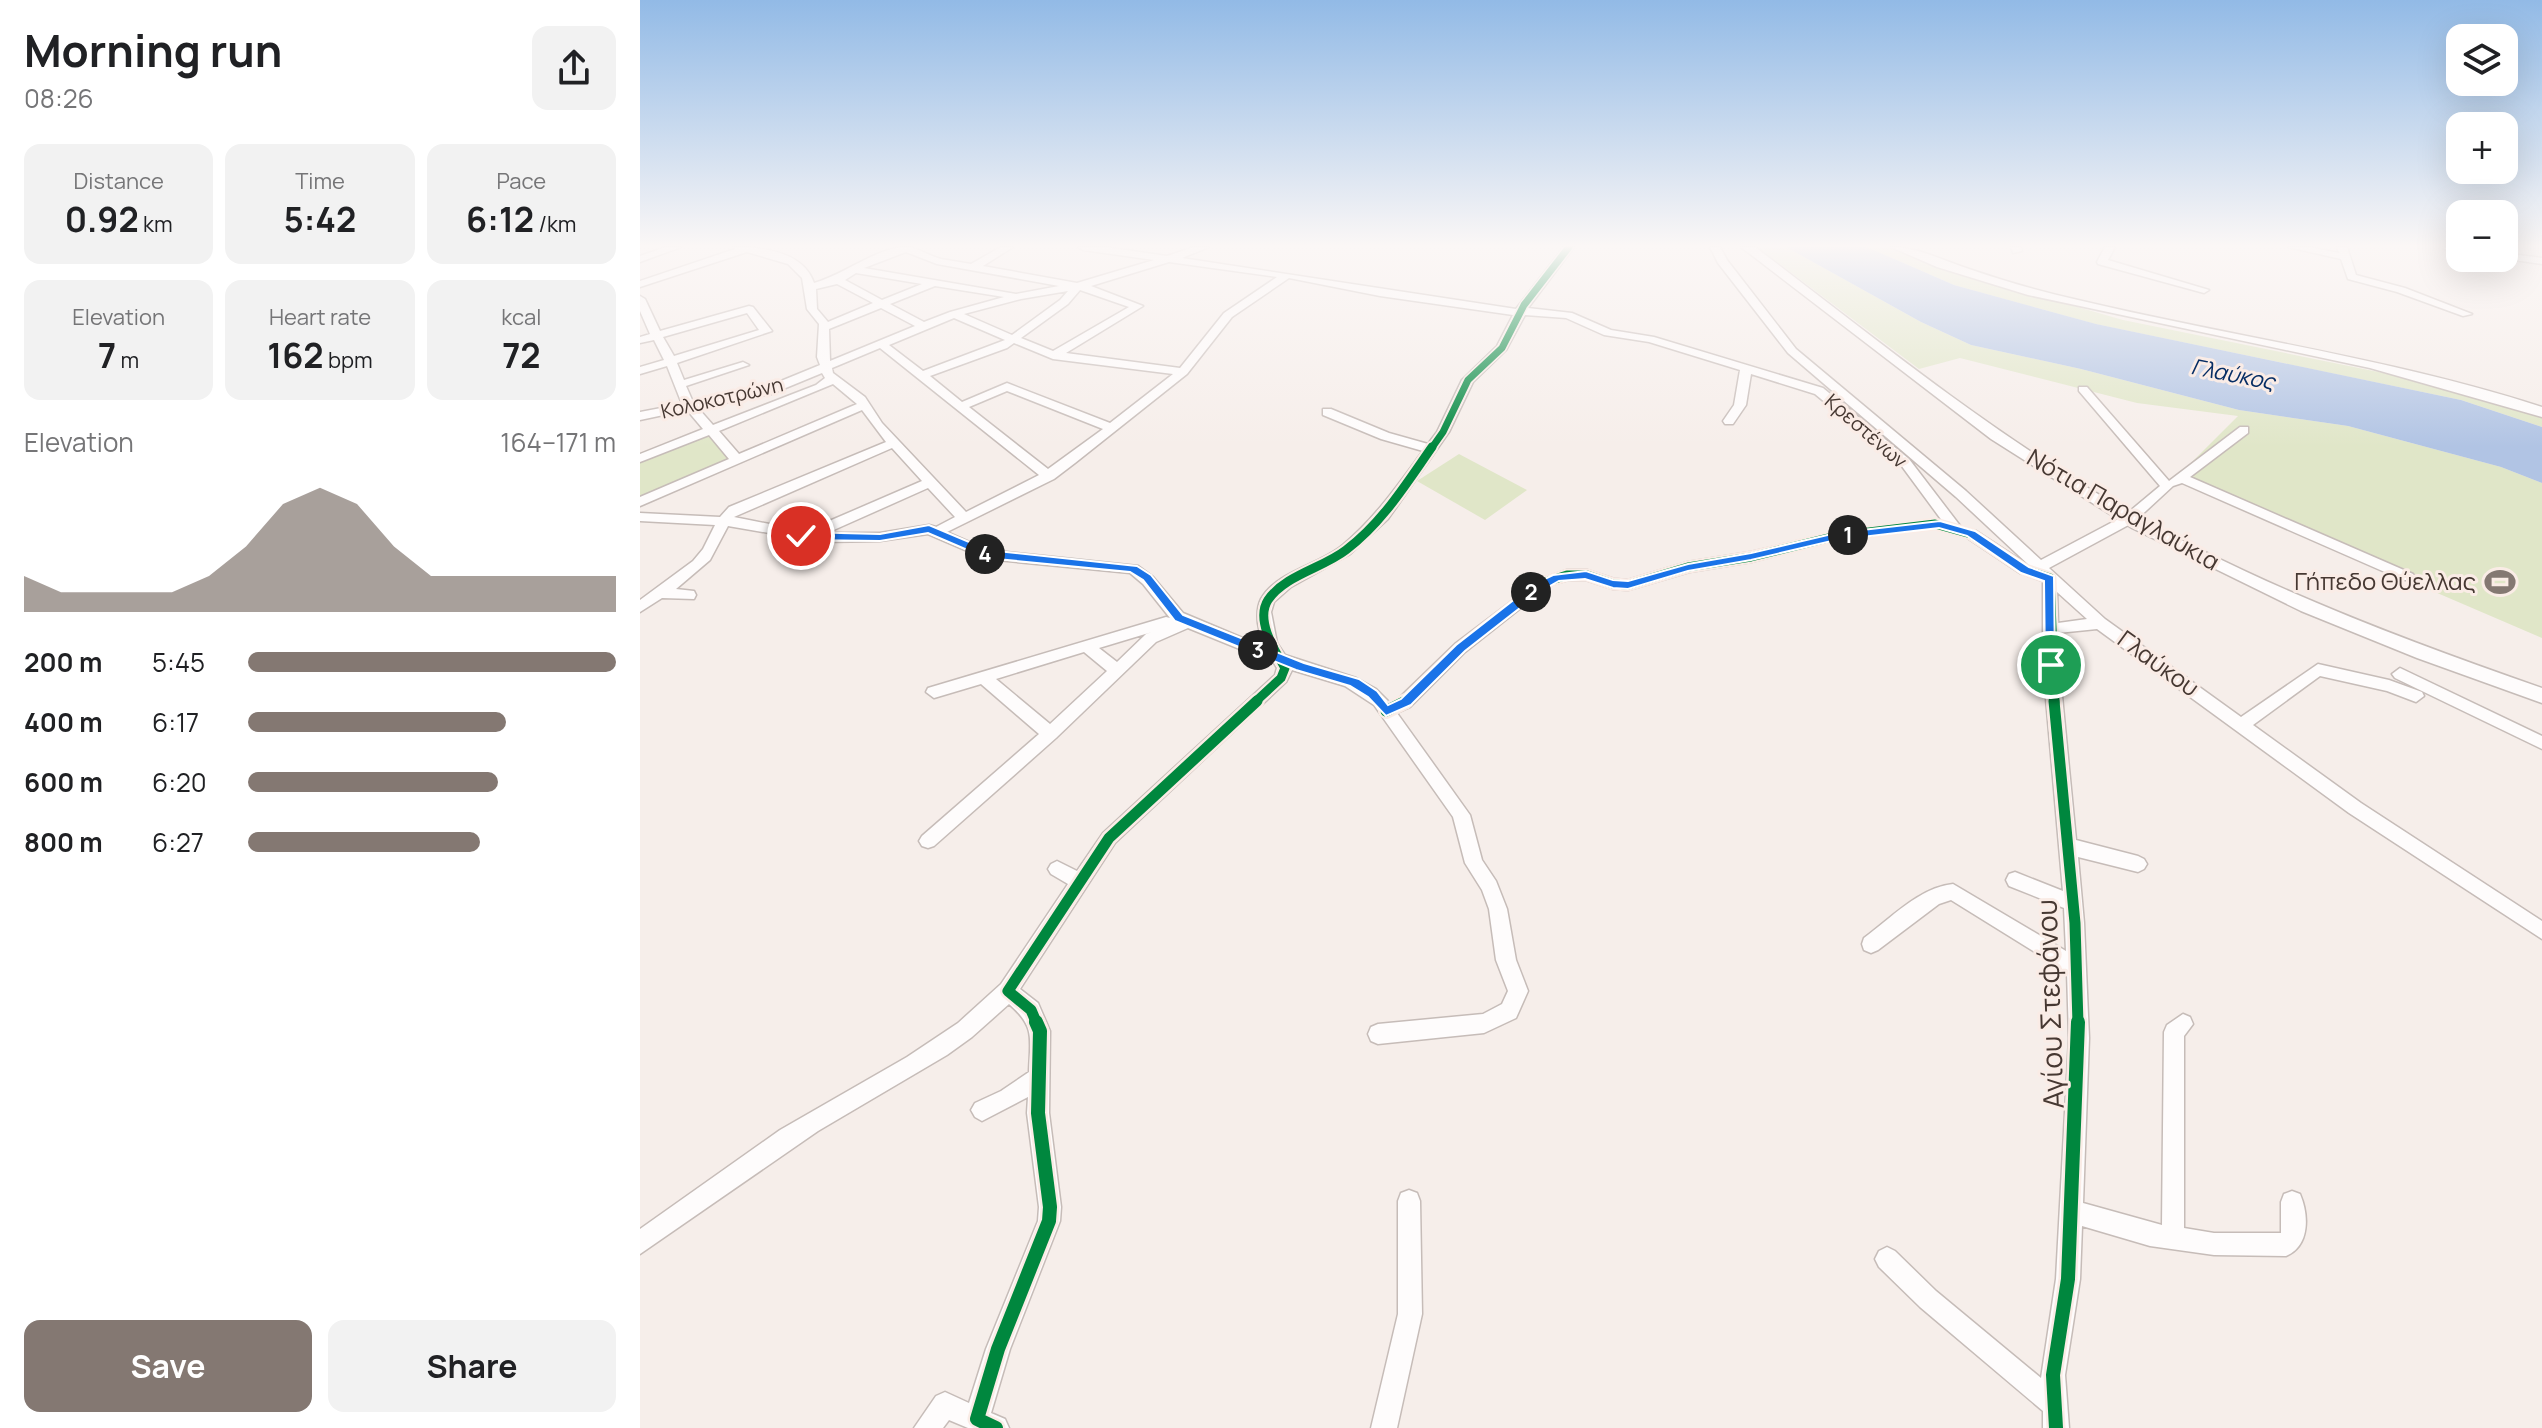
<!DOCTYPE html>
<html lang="en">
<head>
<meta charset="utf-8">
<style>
	:root { --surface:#fff; --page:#f2f2f2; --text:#202124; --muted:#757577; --accent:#847872 }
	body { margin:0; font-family:Manrope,sans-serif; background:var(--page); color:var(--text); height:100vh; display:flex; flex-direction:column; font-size:30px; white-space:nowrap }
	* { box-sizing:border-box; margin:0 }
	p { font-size:26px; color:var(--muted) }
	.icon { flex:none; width:44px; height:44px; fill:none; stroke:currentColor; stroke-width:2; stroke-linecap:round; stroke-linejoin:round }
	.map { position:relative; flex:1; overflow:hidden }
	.sheet { display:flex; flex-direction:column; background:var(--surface); width:640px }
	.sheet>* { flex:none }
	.controls { position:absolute; left:1806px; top:24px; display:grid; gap:16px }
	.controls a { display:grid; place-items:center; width:72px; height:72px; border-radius:16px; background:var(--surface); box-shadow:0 8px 32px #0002; font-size:40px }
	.pin { position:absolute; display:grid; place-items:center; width:68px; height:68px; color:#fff; margin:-34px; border:4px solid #fff; border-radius:50%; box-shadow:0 2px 8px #0007 }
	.km { position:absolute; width:40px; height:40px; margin:-20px; border-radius:50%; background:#222; color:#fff; font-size:22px; line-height:40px; text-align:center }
	.round { display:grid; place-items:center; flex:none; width:84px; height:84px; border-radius:16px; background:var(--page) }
	.overview { display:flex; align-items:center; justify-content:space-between; height:136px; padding:0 24px }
	h1 { font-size:44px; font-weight:700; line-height:60px }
	.figures { display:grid; grid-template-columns:repeat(3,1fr); gap:12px; height:136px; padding:8px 24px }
	.figures div { display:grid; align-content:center; border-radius:16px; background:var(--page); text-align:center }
	.figures b { font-size:34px; font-weight:700 }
	.figures small { font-size:22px; font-weight:400 }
	.figures p { font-size:22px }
	.chart { height:224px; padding:16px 24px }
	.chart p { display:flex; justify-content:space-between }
	.chart svg { width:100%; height:144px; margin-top:8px; fill:var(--accent); opacity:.7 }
	.button { display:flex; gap:16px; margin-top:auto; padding:16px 24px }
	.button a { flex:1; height:92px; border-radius:16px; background:var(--accent); color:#fff; font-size:32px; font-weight:700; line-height:92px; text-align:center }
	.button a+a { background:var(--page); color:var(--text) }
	ul { padding:0 24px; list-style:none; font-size:26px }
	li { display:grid; grid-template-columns:128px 96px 1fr; align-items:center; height:60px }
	li i { height:20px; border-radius:10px; background:var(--accent) }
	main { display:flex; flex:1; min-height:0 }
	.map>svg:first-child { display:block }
</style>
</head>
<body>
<main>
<section class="sheet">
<div class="overview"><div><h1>Morning run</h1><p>08:26</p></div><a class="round"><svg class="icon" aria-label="share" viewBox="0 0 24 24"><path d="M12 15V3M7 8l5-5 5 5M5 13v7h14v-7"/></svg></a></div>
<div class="figures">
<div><p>Distance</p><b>0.92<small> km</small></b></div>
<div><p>Time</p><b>5:42</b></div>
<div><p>Pace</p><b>6:12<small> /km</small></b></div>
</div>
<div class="figures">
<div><p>Elevation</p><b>7<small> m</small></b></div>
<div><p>Heart rate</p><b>162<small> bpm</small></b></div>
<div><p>kcal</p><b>72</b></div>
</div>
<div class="chart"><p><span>Elevation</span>164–171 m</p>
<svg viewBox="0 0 160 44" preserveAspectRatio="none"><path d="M0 44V33L10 38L20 38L30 38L40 38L50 33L60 24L70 11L80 6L90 11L100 24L110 33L120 33L130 33L140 33L150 33L160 33V44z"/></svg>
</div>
<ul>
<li><b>200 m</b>5:45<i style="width:100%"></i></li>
<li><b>400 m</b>6:17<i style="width:70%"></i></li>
<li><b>600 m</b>6:20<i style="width:68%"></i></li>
<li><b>800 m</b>6:27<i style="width:63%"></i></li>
</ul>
<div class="button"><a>Save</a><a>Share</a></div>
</section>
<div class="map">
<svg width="1902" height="1428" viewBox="0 0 1902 1428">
	<rect width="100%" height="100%" fill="#f6eeea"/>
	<!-- green -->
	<g fill="#e0e6c8">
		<path d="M1117 247H1146L1281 322 1331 345 1441 369 1599 410 1708 426 1861 467 1902 483V638L1534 480 1598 416 1497 403 1320 358 1279 369Z"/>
		<path d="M1227 247H1255L1312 271 1483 320 1773 379 1902 417V427L1821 400 1455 324 1314 285Z"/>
		<path d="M69 434 91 461 0 499V461Z"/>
		<path d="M819 454 887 490 845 520 777 481Z"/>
	</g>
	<!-- water -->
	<path fill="#b1c4e4" d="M1146 247H1227L1314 285 1456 324 1821 400 1902 427V483L1861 467 1708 426 1599 410 1441 369 1331 345 1281 322Z"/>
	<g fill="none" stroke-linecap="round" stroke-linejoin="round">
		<!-- minor casing -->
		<g stroke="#c6bcb8" stroke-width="3">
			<g id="minor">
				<path d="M26 247H41L0 262V256Z"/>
				<path d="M93 247C122 247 163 251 174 283 204 275 235 248 266 247 277 247 289 256 301 259 311 261 321 262 331 264L361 247H373L343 266 437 283 514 260 443 250 438 247H465L527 256 554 247H569L542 258 876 309 924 247H934L888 308 932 313 971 330 1014 337 1183 388 1269 459 1321 527 1336 531 1391 567 1316 497 1148 353 1078 263 1070 247H1080L1087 260 1156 349 1326 491 1401 560 1484 516 1520 486 1439 391V387H1447L1529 481 1600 427H1608V433L1550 477 1773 574 1775 577 1773 580H1763L1542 483 1533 486 1494 522 1409 568 1465 619 1601 717 1678 664 1749 680 1782 692 1784 696 1776 702 1747 691 1680 676 1613 725 1721 803 1902 921V939L1709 813 1457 629 1418 633 1419 665 1436 840 1498 856 1504 859 1507 864 1504 869 1498 872 1438 857 1444 923 1449 1038 1443 1203 1522 1225 1524 1032 1527 1025 1543 1014 1550 1017 1553 1024 1544 1036V1228L1574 1233H1641V1202L1644 1194 1652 1191 1660 1194C1669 1215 1670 1246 1646 1256L1574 1255 1510 1246 1442 1226 1440 1279 1425 1375 1429 1428H1403V1411L1280 1307 1239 1267 1235 1259 1239 1251 1247 1247 1255 1251 1296 1291 1401 1378 1416 1279 1429 1038 1427 972 1311 900 1299 904 1238 950 1231 953 1224 950 1222 944 1224 938C1250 919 1280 887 1313 884L1426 951 1424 908 1369 886 1366 880 1369 874 1375 872 1423 891 1403 665V581L1380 573 1326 537 1295 528 1196 540 1111 562 1049 572 988 590 973 589 946 580H928L911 585 896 596 825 652 770 707 757 713 830 815 842 860 856 881 867 909 876 960 888 991 876 1018 844 1033 738 1044 731 1041 728 1034 731 1027 738 1024 843 1014 862 1004 868 991 856 960 849 909 842 890 825 863 813 817 734 705 705 686 652 670 646 682 475 843 380 989 398 1003 410 1031 409 1113 421 1207 420 1221 370 1349 351 1413 365 1419 369 1428H328L309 1420 303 1428H274L296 1396 305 1392 329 1403 346 1349 398 1221 399 1207 387 1113 388 1097 342 1121 335 1117 331 1110 335 1103 361 1091 389 1072C390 1039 396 1027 369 1004L332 1037 307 1055 178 1131 0 1254V1229L140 1130 267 1057 318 1023 361 984 428 884 411 874 408 869 411 864 417 861 437 871 463 833 635 675 637 668 634 663 548 628 516 642 416 738 294 846 288 848 282 846 279 841 282 836 399 734 341 684 294 698 286 692 288 688 526 617 530 618 503 584 490 573 346 559 288 534 240 541 181 542 88 526 70 560 36 589 54 591 56 595 54 599 22 598 0 612V600L53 561 63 549 75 525 0 521V513L80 517 89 507 246 442 222 410 0 506V497L89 459 69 435 0 462V454L63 429 47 410 0 420V412L42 404 27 366 0 374V367L24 360 14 340 0 343V337L10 334 0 311V296L5 299 20 331 109 306 113 307 132 331 37 363 44 380 103 362 109 365 46 386 53 402 124 388 180 365 177 357 179 324 167 309 162 278 148 264 107 252 0 287V281L95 249ZM266 252 297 264 419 286 376 294 224 268ZM529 262 637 277 584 313 540 368 426 353 503 306 451 286ZM216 273 282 284 242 300 205 280ZM649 278 740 296 873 315 857 346 822 380 797 432 788 444 749 433 691 409H683V415L741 439 783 451C758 485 736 517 703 545 680 565 637 571 621 599 614 613 619 634 624 647L543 613 513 577 498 566 348 550 307 532 414 479 435 463 547 374 592 317ZM197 284 233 303 188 322 177 309 176 289ZM295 286 364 297 310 312 284 322 250 304ZM440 290 489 307 413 351 381 338 428 304ZM428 291 420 300 372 335 324 314 381 299ZM241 308 275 326 190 361 189 329ZM107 313 119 330 34 356 23 337ZM885 315 926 318 964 335 1009 342 1100 370 1094 405 1083 421 1085 424H1093L1106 405 1111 374 1175 394 1261 465 1303 522 1295 520 1196 532 1111 552 1048 562 988 580 974 579 947 570H927L901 579 815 644 758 699 750 703 736 689 716 678 645 655 637 643 631 612 634 602 651 587 710 554 748 519 809 432 833 382 866 350ZM314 318 365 340 283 371 249 345ZM374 343 413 359 533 374 470 423 367 383 322 402 290 376 367 348ZM240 348 399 475 326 512 242 423 225 397 193 373 192 368ZM182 373 185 378 176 385 73 425 58 408 131 394ZM193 384 217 404 99 454 79 431ZM367 391 463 429 408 469 329 407ZM252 448 282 481 180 525 170 532 94 517ZM288 488 315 517 296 527 289 525 240 533H187ZM1417 592 1447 619 1418 623ZM512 632 506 634 477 662 459 648ZM444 652 467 671 410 724 356 679Z"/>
				<path d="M1371 247H1381L1382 251 1373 253Z"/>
				<path d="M1465 247H1475L1468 260 1569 290 1564 293 1458 264 1457 262Z"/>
				<path d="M1648 247H1669L1699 253 1697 247H1707L1716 275 1765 288 1832 314 1823 316 1757 292 1708 279 1701 259Z"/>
				<path d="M1803 247H1820V252L1804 249Z"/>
				<path d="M1864 253 1902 258V264L1860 258H1864Z"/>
				<path d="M1760 668 1902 736V749L1755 678 1752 674Z"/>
				<path d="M769 1190 777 1193 780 1201 782 1314 757 1428H731L758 1314V1201L761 1193Z"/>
			</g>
		</g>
		<!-- major casing -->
		<g stroke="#c6bcb8" stroke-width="3">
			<g id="major">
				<path d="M1101 247H1115C1224 330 1331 417 1448 488 1590 574 1746 634 1902 688V703L1777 658 1661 611 1492 528 1351 439Z"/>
				<path d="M1251 247C1279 247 1306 262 1332 270 1367 282 1402 292 1438 300 1593 337 1750 358 1902 407V417L1730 368 1388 295 1297 267Z"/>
			</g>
		</g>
		<!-- minor -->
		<use href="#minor" fill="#fefcfc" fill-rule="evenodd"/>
		<!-- major -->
		<use href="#major" fill="#fefcfc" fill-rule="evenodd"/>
		<!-- cycleway-far3 casing -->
		<g stroke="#faece6" stroke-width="10">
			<path id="cycleway-far3" d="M791 449 803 432 828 380 862 348 884 305 929 247"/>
		</g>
		<!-- cycleway-far2 casing -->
		<g stroke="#faece6" stroke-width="13">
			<g id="cycleway-far2">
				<path d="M614 703 641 678 645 668C635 651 615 620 628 600 645 575 683 568 706 550 742 523 766 484 792 447"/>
				<path d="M764 703 820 648 891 592 906 582 927 575H947L973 584 988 585 1048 567 1111 557 1196 536 1295 524 1331 534 1385 570 1410 578 1415 703"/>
			</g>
		</g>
		<!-- cycleway-far1 casing -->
		<g stroke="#faece6" stroke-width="16">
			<g id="cycleway-far1">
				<path d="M1414 701 1435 923 1438 1024"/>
				<path d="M746 711 766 701"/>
				<path d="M397 1024 391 1010 368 991 469 838 617 701"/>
			</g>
		</g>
		<!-- cycleway casing -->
		<g stroke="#faece6" stroke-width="19">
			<g id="cycleway">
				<path d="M356 1428 337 1419 358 1349 409 1221 410 1207 398 1113 400 1031 396 1022"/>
				<path d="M1416 1428 1413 1375 1428 1279 1438 1022"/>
			</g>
		</g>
		<!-- cycleway-far3 -->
		<use href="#cycleway-far3" stroke="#00873e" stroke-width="7"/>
		<!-- cycleway-far2 -->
		<use href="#cycleway-far2" stroke="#00873e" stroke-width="9"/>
		<!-- cycleway-far1 -->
		<use href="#cycleway-far1" stroke="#00873e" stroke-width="11"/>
		<!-- cycleway -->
		<use href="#cycleway" stroke="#00873e" stroke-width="14"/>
	</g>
	<!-- sky -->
	<linearGradient id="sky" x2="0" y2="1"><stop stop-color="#92bae6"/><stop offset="0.55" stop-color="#fbf7f6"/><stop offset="1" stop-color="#fbf7f6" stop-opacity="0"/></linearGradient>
	<rect width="1902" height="447" fill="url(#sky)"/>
	<!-- route -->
	<path fill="#1a73e8" stroke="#fff" stroke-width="2" d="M1300 521 1335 531 1389 567 1414 576 1415 668H1406L1405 665 1404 581 1381 573 1327 536 1299 528 1196 540 1111 560 1048 571 988 589 973 588 945 579 919 581 903 590 825 651 771 705 746 716 728 697 710 686 656 670 535 621 503 580 490 572 346 558 288 533 240 541 161 540 155 536 161 532 240 534 289 525 348 550 497 566 511 575 543 615 664 663 719 679 737 691 748 705 761 699 816 645 894 584 913 575 946 571 973 580 988 581 1048 564 1111 553 1196 533Z"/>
	<!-- icons -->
	<defs>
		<g id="stadium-bare" transform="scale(2.4)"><path d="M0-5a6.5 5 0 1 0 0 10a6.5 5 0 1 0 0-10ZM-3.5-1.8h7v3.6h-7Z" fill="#847872" stroke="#faece6" stroke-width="2.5" paint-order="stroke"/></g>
	</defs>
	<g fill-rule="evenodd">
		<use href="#stadium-bare" x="1860" y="582"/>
	</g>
	<g text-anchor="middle" stroke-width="6" stroke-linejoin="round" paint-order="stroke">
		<!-- far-street labels -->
		<g font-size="20" fill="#463832" stroke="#faece6">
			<text transform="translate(82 398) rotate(-13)" y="7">Κολοκοτρώνη</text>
			<text transform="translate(1226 431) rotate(41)" y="7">Κρεστένων</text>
		</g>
		<!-- far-water labels -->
		<g font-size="22" font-style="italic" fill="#062d64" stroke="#faece6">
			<text transform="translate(1593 374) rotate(11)" y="8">Γλαύκος</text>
		</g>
		<!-- street labels -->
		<g font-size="24" fill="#463832" stroke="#faece6">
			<text transform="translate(1483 510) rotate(30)" y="8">Νότια Παραγλαύκια</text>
			<text transform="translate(1518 664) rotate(36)" y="8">Γλαύκου</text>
		</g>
		<!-- poi labels -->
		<g font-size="24" fill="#463832" stroke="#faece6" text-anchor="end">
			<text x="1836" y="590">Γήπεδο Θύελλας</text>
		</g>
		<!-- near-street labels -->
		<g font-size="28" fill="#463832" stroke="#faece6">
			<text transform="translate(1410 1004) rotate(-92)" y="10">Αγίου Στεφάνου</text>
		</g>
	</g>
</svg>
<div class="controls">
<a><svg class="icon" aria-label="layers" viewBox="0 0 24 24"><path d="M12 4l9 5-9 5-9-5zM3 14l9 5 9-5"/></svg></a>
<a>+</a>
<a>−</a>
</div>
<div class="pin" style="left:1411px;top:665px;background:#1e9e55"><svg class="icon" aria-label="arrive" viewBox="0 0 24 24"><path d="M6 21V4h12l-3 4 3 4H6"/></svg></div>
<div class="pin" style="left:161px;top:536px;background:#d93025"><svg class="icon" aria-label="check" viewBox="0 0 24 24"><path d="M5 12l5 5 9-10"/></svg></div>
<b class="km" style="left:1208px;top:535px">1</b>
<b class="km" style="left:891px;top:592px">2</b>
<b class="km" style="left:618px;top:650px">3</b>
<b class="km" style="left:345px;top:554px">4</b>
</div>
</main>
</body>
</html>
